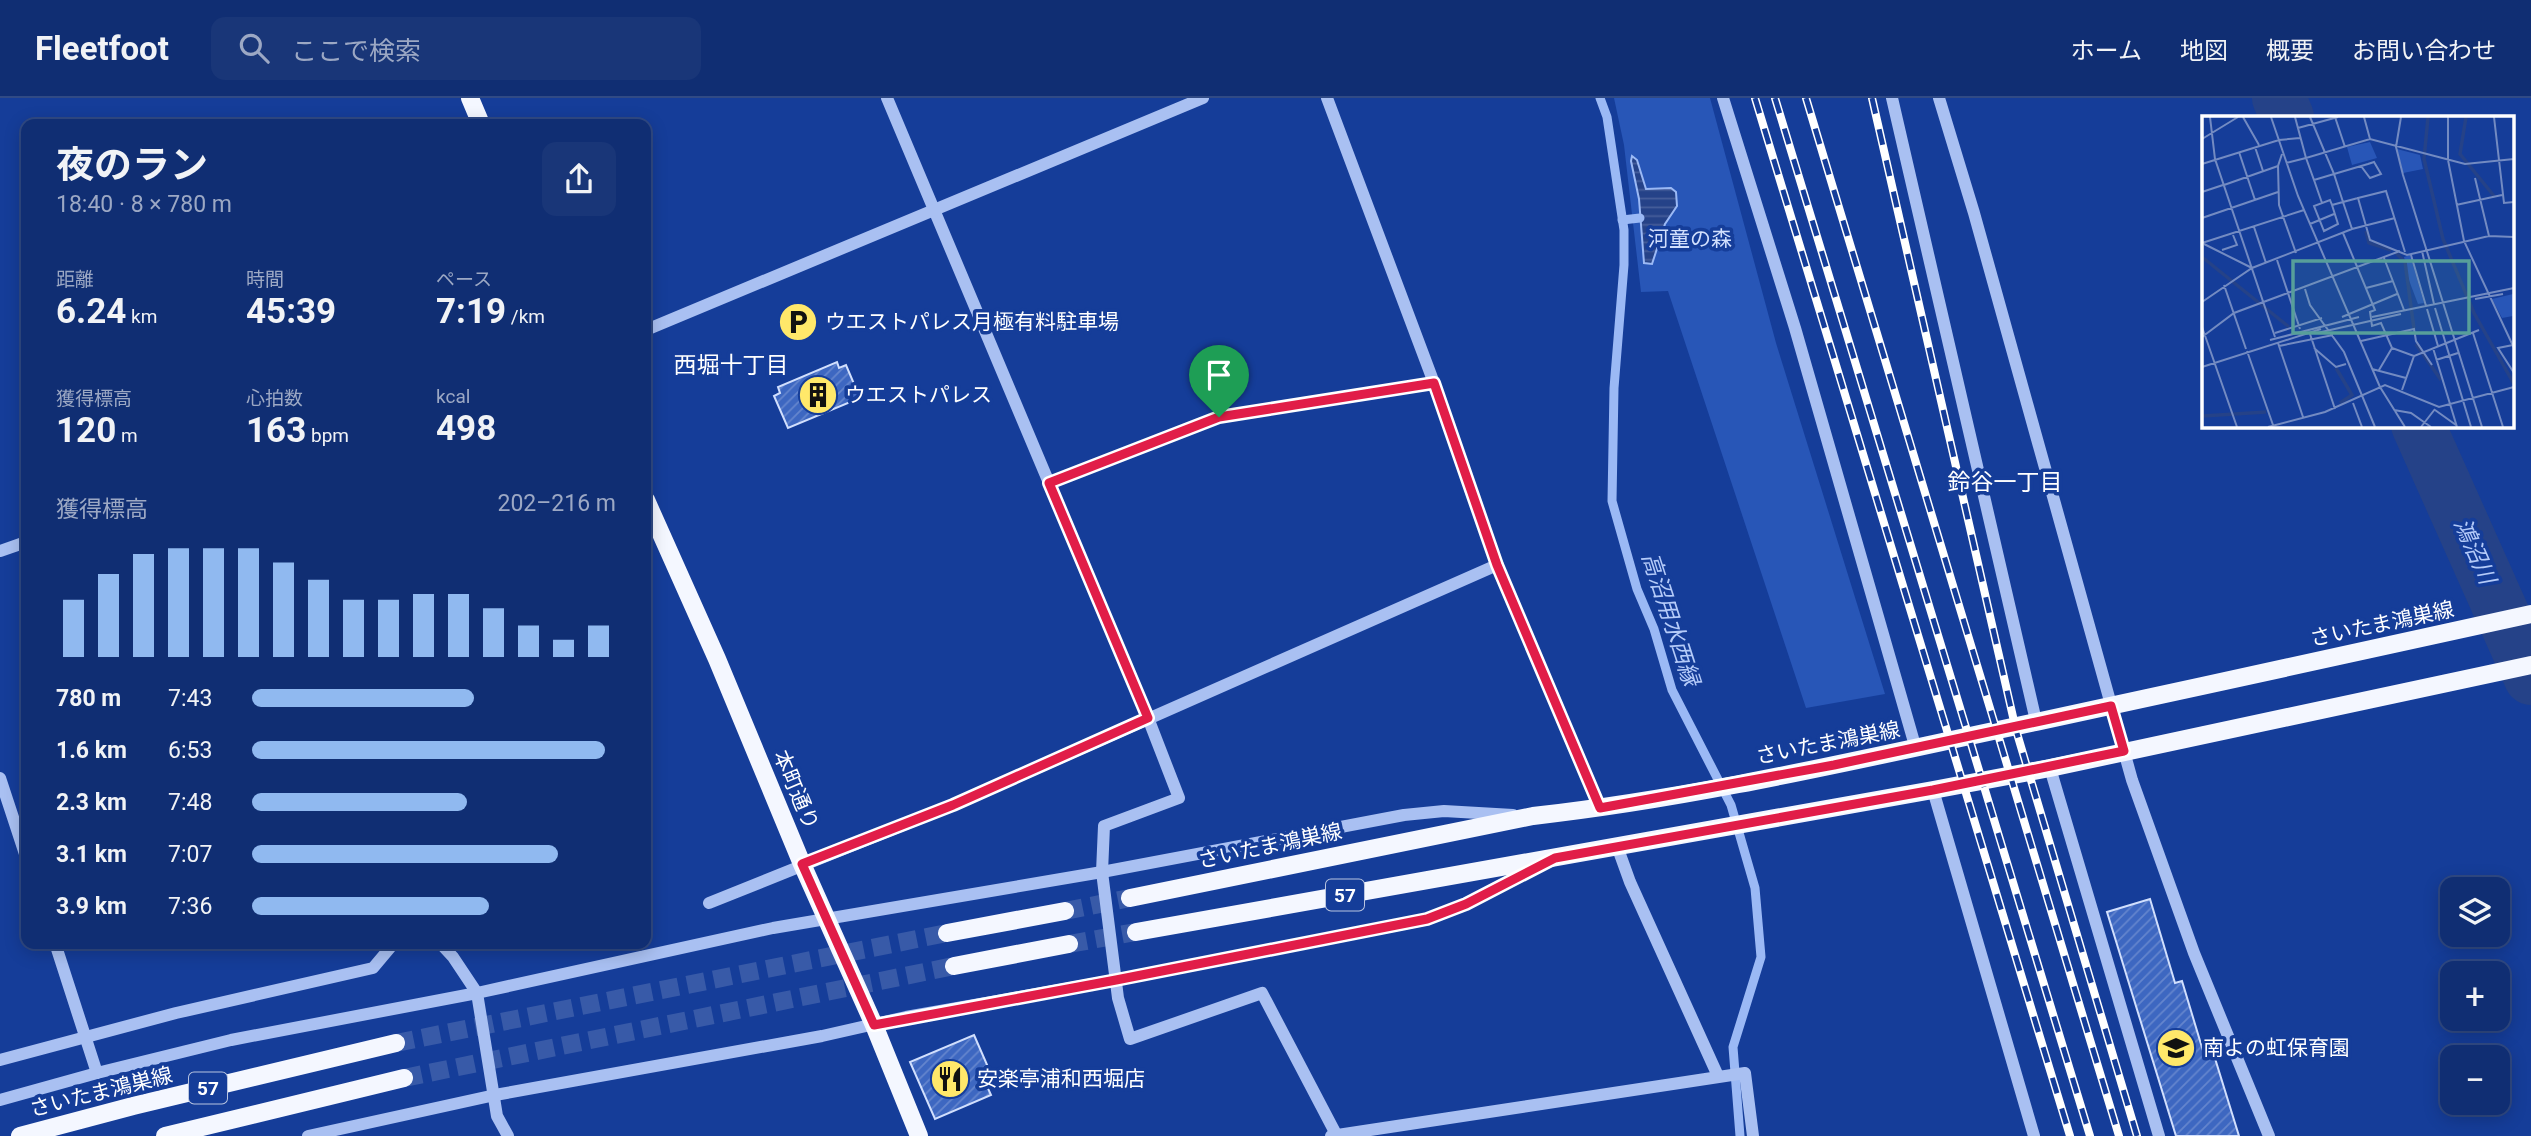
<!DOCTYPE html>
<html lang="ja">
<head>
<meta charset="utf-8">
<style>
	:root { --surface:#102e73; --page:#193678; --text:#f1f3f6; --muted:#9ca8c4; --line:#304a85; --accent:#90b9f0 }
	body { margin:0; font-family:Roboto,"Noto Sans JP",sans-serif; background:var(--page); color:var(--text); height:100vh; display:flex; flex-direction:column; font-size:26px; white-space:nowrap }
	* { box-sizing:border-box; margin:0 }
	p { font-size:23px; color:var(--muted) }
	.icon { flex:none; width:38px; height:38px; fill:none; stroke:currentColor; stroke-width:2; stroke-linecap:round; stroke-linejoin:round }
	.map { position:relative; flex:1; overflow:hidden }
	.drawer { position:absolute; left:21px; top:21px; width:630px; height:830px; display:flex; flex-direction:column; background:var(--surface); border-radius:14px; box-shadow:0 4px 18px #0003,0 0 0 2px var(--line) }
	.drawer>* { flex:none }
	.buttons { position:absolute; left:2440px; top:779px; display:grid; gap:14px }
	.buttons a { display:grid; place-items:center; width:70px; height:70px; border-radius:14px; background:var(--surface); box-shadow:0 4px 18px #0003,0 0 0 2px var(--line); font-size:35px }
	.pin { position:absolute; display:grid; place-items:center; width:60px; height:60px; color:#fff; margin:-72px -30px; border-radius:50% 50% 50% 0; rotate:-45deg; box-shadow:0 0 7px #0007 }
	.pin .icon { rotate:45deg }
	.round { display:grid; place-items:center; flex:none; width:74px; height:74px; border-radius:14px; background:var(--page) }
	.summary { display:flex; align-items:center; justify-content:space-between; height:119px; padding:0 35px }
	h1 { font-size:38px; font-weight:700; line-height:52px }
	.stats { display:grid; grid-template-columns:repeat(3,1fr); gap:10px; height:119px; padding:7px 35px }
	.stats div { display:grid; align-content:center }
	.stats b { font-size:35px; font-weight:700 }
	.stats small { font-size:19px; font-weight:400 }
	.stats p { font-size:19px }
	.chart { height:196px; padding:14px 35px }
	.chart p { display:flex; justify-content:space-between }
	.chart svg { width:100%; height:126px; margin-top:7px; stroke:var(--accent); stroke-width:6 }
	ul { padding:0 35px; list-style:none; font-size:23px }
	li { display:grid; grid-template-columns:112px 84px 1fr; align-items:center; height:52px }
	li i { height:18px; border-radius:9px; background:var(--accent) }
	header { display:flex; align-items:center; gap:42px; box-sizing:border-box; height:98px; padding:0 35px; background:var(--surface); border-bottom:2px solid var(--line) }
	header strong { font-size:33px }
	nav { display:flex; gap:38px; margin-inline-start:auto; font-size:24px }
	.search { width:490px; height:63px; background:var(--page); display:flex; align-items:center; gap:18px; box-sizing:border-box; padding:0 24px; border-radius:14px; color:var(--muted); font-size:26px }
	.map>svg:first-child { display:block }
</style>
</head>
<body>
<header>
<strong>Fleetfoot</strong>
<div class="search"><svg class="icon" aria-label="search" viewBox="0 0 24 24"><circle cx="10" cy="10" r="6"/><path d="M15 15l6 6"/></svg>ここで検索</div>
<nav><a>ホーム</a><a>地図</a><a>概要</a><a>お問い合わせ</a></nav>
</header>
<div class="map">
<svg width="2531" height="1038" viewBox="0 0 2531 1038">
	<defs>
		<pattern id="water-rules" width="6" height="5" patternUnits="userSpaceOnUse" patternTransform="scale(1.75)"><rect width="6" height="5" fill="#254288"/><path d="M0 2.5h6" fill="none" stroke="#465e9a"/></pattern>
		<pattern id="building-hatch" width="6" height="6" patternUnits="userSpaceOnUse" patternTransform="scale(1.75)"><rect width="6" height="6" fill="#3d67c1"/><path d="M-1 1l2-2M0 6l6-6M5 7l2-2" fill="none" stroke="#6485cd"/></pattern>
	</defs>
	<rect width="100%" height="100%" fill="#153d99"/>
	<!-- park -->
	<path fill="#2856b7" d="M1614 0H1710L1776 245 1885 596 1806 610 1668 193 1641 194 1624 47Z"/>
	<!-- water -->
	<path fill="url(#water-rules)" stroke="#9bb9f5" stroke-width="2" d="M1632 58 1637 62 1646 91 1671 90 1676 94 1677 108 1665 126 1652 166 1644 165 1639 101 1631 63Z"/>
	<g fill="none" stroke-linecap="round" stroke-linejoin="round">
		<!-- stream -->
		<g stroke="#9bb9f5" stroke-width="9">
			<path d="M1600 0 1607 19 1624 132V167L1614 290 1612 403 1637 491 1654 531 1672 592 1731 707 1755 790 1761 859 1733 949 1740 1038"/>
			<path d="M1622 122 1640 120"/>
		</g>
		<!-- river -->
		<g stroke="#254288" stroke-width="54">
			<path d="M2279 0 2287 19"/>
			<path d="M2418 327 2531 580"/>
		</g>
	</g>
	<!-- building -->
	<g fill="url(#building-hatch)" stroke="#d1dffd" stroke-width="2">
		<path d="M837 264 839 270 846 267 860 300 788 330 774 298 780 295 778 289Z"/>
		<path d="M2150 801 2175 885 2182 883 2204 956 2213 954 2239 1038H2176L2107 814Z"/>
		<path d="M974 937 988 969 980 973 991 997 935 1021 910 964Z"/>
	</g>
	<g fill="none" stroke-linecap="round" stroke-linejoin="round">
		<!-- major-tunnel -->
		<g stroke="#385aa8" stroke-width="18" stroke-dasharray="18 9" stroke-linecap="butt">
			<path d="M1065 813 1130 800"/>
			<path d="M1069 846 1136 834"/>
			<path d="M396 945 947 835"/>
			<path d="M404 980 954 868"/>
		</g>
		<!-- minor -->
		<g stroke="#a9c0f2" stroke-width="12">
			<path d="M887 0 1148 620 1179 700 1104 728 1102 774 1118 900 1130 941 1262 895 1337 1038"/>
			<path d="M1327 0 1434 285 1497 467 1600 710"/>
			<path d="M1723 0 1795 230 1916 651"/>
			<path d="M1892 0 2036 623"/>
			<path d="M1939 0 1974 115 2132 682 2194 855 2269 1038"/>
			<path d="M646 232 1203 0"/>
			<path d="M1049 385 1219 319 1434 285"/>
			<path d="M0 453 26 444"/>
			<path d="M2050 670 2159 1038"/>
			<path d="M0 680 26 759"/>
			<path d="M1933 692 2034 1038"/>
			<path d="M1617 748 1630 784 1718 978"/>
			<path d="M709 805 953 707 1497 467"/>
			<path d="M55 845 97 975"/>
			<path d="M440 845 453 859 477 895 497 1018 508 1038"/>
			<path d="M0 962 176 915 373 870 394 845"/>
			<path d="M0 1002 97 975 231 942 477 895 773 830 1102 774 1404 717 1444 713 1513 717"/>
			<path d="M308 1038 495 997 822 938 906 919 1116 882 1428 821 1466 806 1544 765"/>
			<path d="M1331 1038 1745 975 1753 1038"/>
		</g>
		<!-- major -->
		<g stroke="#f4f7ff" stroke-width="18">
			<path d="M470 0 481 26"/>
			<path d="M646 402 717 561 802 766 874 927 919 1038"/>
			<path d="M1130 800 1533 718C1702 699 1869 659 2036 624 2201 588 2366 553 2531 516"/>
			<path d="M1136 834 1933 692 2050 670 2531 567"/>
			<path d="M947 835 1065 813"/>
			<path d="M954 868 1069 846"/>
			<path d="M20 1038 133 1008 396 945"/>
			<path d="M165 1038 404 980"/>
		</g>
		<!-- rail casing -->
		<g stroke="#fff" stroke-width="8">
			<g id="rail">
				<path d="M1755 0 2070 1038"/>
				<path d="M1775 0 2090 1038"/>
				<path d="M1806 0 2119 1038"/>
				<path d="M1872 0 2016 632 2137 1038"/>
			</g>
		</g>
		<!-- rail -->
		<use href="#rail" stroke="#153d99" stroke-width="5" stroke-dasharray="16" stroke-linecap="butt"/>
	</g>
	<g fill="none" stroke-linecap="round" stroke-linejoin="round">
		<!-- route casing -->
		<g stroke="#fff" stroke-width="14">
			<path id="route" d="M1434 285 1497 467 1600 710 1834 667 2111 608 2124 653 1933 692 1555 760 1466 806 1427 821 1116 882 874 927 802 766 953 707 1148 620 1049 385 1219 319Z"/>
		</g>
		<!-- route -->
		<use href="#route" stroke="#e11d48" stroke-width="9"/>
	</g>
	<!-- icons -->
	<defs>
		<g id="parking-disc" transform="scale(2.0125)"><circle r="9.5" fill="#ffe86a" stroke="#153d99"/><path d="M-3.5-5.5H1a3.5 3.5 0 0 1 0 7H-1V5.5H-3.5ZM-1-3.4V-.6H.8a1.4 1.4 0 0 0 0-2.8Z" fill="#111"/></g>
		<g id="building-disc" transform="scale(2.0125)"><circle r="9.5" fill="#ffe86a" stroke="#153d99"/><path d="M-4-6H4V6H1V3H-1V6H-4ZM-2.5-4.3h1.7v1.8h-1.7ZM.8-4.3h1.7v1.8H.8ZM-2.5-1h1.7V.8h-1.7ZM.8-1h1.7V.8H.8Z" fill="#111"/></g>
		<g id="school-disc" transform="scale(2.0125)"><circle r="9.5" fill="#ffe86a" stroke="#153d99"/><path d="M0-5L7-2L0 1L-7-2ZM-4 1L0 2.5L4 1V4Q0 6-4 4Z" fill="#111"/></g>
		<g id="restaurant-disc" transform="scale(2.0125)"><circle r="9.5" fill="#ffe86a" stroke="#153d99"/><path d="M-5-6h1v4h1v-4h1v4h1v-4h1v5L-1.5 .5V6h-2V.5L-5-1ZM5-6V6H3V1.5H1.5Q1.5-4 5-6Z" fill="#111"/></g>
	</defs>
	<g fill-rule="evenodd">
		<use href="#parking-disc" x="798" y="224"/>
		<use href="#building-disc" x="818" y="297"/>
		<use href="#school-disc" x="2176" y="950"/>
		<use href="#restaurant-disc" x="950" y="981"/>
	</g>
	<g text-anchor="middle" stroke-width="7" stroke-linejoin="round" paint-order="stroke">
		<!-- shield labels -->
		<g fill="#153d99" stroke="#b9c5e0" stroke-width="2">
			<rect x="1326" y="781.5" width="38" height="31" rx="5"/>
			<rect x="189" y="974.5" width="38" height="31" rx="5"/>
		</g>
		<g font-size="19" font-weight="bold" fill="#fff">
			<text x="1345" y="804">57</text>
			<text x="208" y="997">57</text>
		</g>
		<!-- park labels -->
		<g font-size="21" fill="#d1dffd" stroke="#153d99">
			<text x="1690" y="148">河童の森</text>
		</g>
		<!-- poi labels -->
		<g font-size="21" fill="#fff" stroke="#153d99" text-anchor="start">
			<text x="825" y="231">ウエストパレス月極有料駐車場</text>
			<text x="845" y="304">ウエストパレス</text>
			<text x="2203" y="957">南よの虹保育園</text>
			<text x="977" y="988">安楽亭浦和西堀店</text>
		</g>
		<!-- street labels -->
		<g font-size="21" fill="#fff" stroke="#153d99">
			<text transform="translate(2382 526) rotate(-12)" y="7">さいたま鴻巣線</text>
			<text transform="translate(1828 645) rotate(-11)" y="7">さいたま鴻巣線</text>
			<text transform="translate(796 692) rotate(67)" y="7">本町通り</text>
			<text transform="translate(1270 748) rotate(-12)" y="7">さいたま鴻巣線</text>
			<text transform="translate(101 994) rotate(-14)" y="7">さいたま鴻巣線</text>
		</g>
		<!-- neighbourhood labels -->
		<g font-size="23" fill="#fff" stroke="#153d99">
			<text x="731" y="275">西堀十丁目</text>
			<text x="2005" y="392">鈴谷一丁目</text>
		</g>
		<!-- water labels -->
		<g font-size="23" font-style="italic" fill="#b5cbf9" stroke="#153d99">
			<text transform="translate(2475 453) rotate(66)" y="8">鴻沼川</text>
			<text transform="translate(1671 521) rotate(72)" y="8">高沼用水西縁</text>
		</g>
	</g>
	<!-- overview -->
	<g transform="translate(2202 18)">
		<rect width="312" height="312" fill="#153d99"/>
		<path d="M168 26 175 42 150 49 145 31ZM195 33 218 39 221 53 201 57ZM208 139 222 187 216 188 205 159 202 141ZM311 178V200L300 202 290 183Z" fill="#2856b7"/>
		<path fill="none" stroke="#254288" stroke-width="3.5" d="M226 1 222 43 241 123 272 197 312 268M264 1 258 38 292 80M164 115 167 127 189 134M194 137 203 146 212 213M0 141 87 211M214 228 239 264M134 252 150 279 138 287M1 300 64 296"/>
		<path fill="none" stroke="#738bc2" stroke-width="2" d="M8 1 13 43 73 221M41 1 57 29M69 1 96 80 178 271M93 1 104 42 168 23 263 48 312 43M108 1 132 58 166 48 172 46 179 58 168 62 159 50M133 1 143 31M162 1 168 23M199 1 194 31 201 59 280 311M246 1V44L262 125 312 232M292 1 302 87 312 86M96 12 136 1M0 23 36 1M53 31 61 55M37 36 53 84M80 38 76 50 77 89 94 137M84 47 104 42 112 64 132 58 141 86 130 89 136 108 122 115 112 90 128 84 130 89M0 48 77 24 98 22M273 62 287 120M112 64 120 87M22 69 76 50M0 76 21 69M254 89 300 79M0 102 76 76M108 108 132 98M52 111 64 147M150 113 141 86 156 82M141 117 173 194 168 196 170 210 179 207 190 232 212 240M0 127 102 94M2 128 50 152M20 134 35 129 31 119M220 135 232 188M203 136 184 75 156 82 168 124 205 139 287 120 312 121M209 139 224 190M182 142 202 194M75 144 98 213M22 169 44 233M164 172 191 165M103 173 108 189 142 236 173 311M273 183 301 178M0 186 50 152 150 113 193 102M233 192 269 311M225 193 236 230M140 201 195 178M170 201 312 172M0 211 35 311M73 217 120 202M115 217 199 198M271 217 301 311M108 218 133 293M0 221 32 197 198 135M68 224 157 201M159 225 212 213 214 225 230 249M76 227 101 301M311 229 296 232 312 257M77 230 131 219M112 232 134 251 144 248M231 232 255 311M45 235 71 309M234 244 256 237M0 251 119 213M170 253 204 262M177 254 190 232M178 271 203 311M200 274 212 240 277 214M151 287 160 311M192 294 209 297 229 311M233 294 254 309M66 311 123 296 183 269 237 291 312 271M219 311 233 293"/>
		<path fill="#579f9a" fill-opacity="0.15" stroke="#579f9a" stroke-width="3.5" d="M91 145H267V217H91Z"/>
		<rect width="312" height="312" fill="none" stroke="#fff" stroke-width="3.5"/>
	</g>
</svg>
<div class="buttons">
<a><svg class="icon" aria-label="layers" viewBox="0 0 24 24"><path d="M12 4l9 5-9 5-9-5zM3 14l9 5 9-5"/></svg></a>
<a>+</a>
<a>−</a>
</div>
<div class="pin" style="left:1219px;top:319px;background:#1e9e55"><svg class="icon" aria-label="arrive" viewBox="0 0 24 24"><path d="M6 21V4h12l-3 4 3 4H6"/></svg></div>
<section class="drawer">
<div class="summary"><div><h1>夜のラン</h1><p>18:40 · 8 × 780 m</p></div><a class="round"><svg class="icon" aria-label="share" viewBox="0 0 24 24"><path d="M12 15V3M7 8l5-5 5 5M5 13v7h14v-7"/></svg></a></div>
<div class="stats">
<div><p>距離</p><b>6.24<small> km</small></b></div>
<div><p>時間</p><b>45:39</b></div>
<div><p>ペース</p><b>7:19<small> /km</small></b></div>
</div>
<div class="stats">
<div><p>獲得標高</p><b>120<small> m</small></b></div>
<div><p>心拍数</p><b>163<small> bpm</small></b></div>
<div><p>kcal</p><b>498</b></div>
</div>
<div class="chart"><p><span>獲得標高</span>202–216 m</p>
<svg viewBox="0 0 160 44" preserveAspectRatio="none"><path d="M5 44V24M15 44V15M25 44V8M35 44V6M45 44V6M55 44V6M65 44V11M75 44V17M85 44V24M95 44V24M105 44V22M115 44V22M125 44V27M135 44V33M145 44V38M155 44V33"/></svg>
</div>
<ul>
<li><b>780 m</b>7:43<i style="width:61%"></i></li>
<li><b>1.6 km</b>6:53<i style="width:97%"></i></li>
<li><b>2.3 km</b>7:48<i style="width:59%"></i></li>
<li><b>3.1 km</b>7:07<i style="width:84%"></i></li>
<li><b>3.9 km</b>7:36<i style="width:65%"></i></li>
</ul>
</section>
</div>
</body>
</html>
